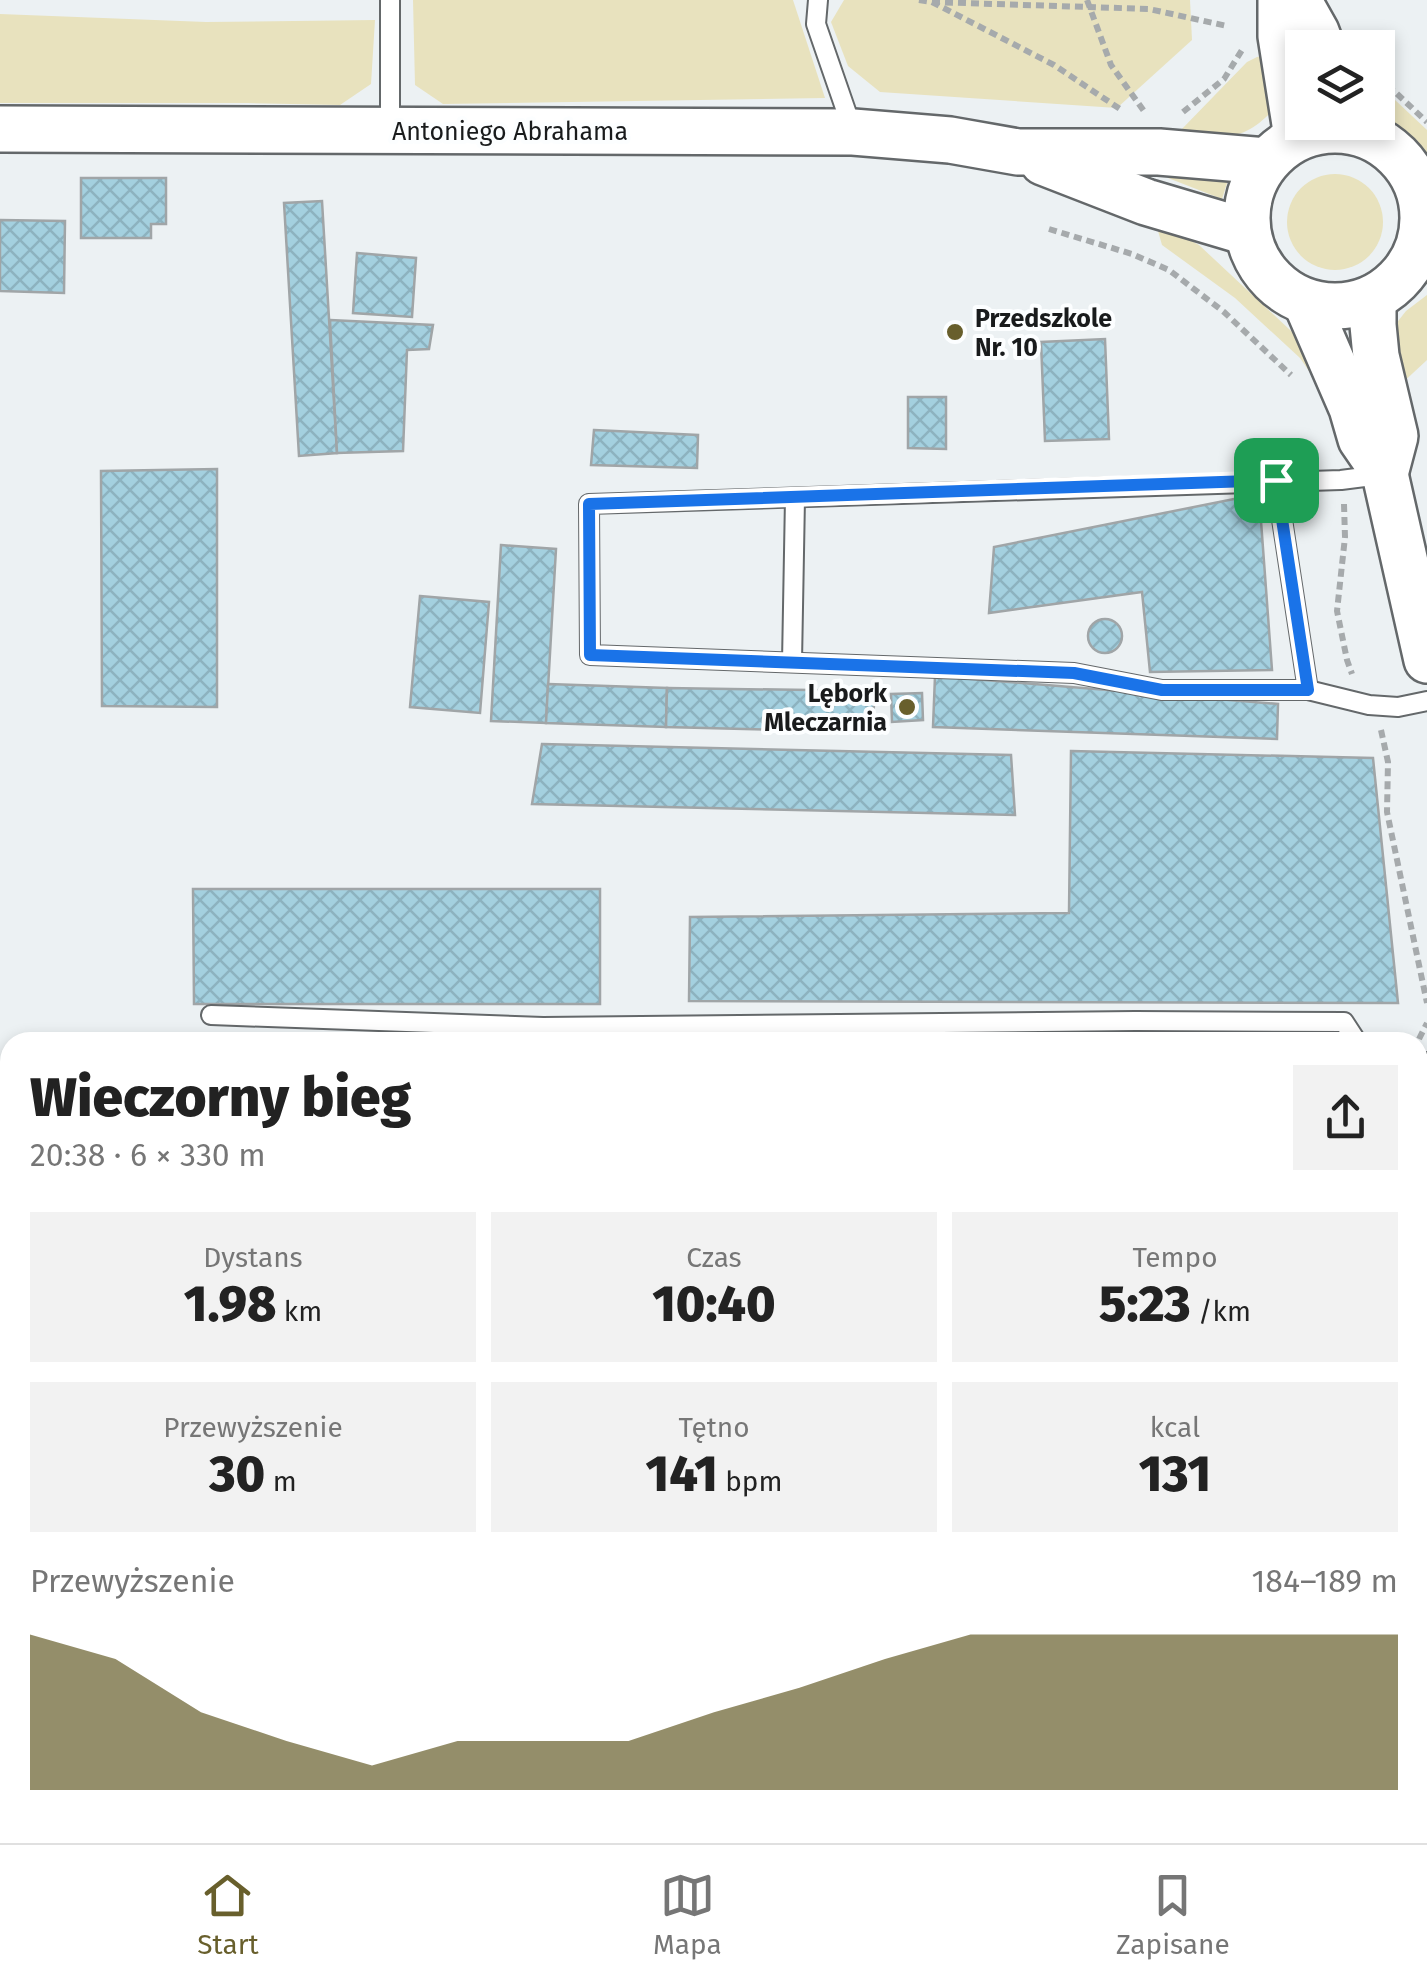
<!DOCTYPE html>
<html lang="pl">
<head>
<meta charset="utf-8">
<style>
	:root { --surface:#fff; --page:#f2f2f2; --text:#222; --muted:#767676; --line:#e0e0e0; --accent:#685f2c }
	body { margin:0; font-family:"Fira Sans",sans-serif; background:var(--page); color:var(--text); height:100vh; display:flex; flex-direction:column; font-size:38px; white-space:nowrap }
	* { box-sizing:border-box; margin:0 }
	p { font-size:32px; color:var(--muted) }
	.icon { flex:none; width:55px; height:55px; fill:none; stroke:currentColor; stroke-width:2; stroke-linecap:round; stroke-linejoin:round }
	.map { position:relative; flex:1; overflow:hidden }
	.side { position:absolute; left:0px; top:1032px; width:1428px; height:812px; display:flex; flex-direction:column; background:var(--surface); border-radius:30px 30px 0 0; box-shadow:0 5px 15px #0003 }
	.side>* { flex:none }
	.tools { position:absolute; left:1285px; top:30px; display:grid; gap:20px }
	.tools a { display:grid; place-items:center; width:110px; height:110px; border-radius:0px; background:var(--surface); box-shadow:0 5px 15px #0003; font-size:50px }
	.pin { position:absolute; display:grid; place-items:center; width:85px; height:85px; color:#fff; margin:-42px; border-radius:20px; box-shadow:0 5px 15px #0006 }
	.round { display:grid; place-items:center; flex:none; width:105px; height:105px; border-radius:0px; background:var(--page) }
	.headline { display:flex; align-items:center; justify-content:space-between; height:170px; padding:0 30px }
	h1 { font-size:55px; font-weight:800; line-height:75px }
	.stats { display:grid; grid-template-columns:repeat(3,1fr); gap:15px; height:170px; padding:10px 30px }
	.stats div { display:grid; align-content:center; border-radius:0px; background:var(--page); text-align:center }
	.stats b { font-size:50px; font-weight:800 }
	.stats small { font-size:28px; font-weight:400 }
	.stats p { font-size:28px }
	.chart { height:280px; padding:20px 30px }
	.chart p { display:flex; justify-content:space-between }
	.chart svg { width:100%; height:180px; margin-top:10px; fill:var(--accent); opacity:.7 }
	.tabs { display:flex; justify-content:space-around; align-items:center; height:140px; border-top:2px solid var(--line); background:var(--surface); font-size:28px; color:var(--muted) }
	.tabs a { display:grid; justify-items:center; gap:5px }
	.tabs .selected { color:var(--accent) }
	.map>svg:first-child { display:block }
</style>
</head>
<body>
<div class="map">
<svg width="1427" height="1843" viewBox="0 0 1427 1843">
	<defs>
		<pattern id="building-cross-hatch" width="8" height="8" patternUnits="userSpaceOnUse" patternTransform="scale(2.5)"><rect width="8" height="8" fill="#a4d0df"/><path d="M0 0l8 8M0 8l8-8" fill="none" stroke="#8db2bf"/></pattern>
	</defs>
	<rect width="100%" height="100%" fill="#ecf1f3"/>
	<!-- green -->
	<g fill="#e8e2be">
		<path d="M413 0H793L825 98 443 104 415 85Z"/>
		<path d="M844 0H1190L1192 40 1117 108 880 92 848 66 831 22Z"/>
		<path d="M0 14 206 22 375 20 371 84 340 105 248 103H0Z"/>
		<path d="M1272 54V111C1240 145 1221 136 1180 131L1247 62 1257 57Z"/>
		<path d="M1378 84 1427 130V157L1378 115Z"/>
		<path d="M1170 170 1230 174 1222 199 1168 178Z"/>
		<circle cx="1335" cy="222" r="48"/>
		<path d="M1160 224 1199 245 1305 344 1323 395 1317 389 1313 377 1300 358 1235 298 1162 245 1158 231Z"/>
		<path d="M1427 295V360L1399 386 1395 325 1406 311Z"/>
	</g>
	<!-- building -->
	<g fill="url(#building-cross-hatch)" stroke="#a0a5a7" stroke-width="2.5">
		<path d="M81 178H166V224H151V238H81Z"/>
		<path d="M322 201 337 453 299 456 284 203Z"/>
		<path d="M0 220 65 221 64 293 0 291Z"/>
		<path d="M357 253 416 258 412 317 353 313Z"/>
		<path d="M330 320 433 325 429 349 407 350 403 451 337 453Z"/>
		<path d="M1105 339 1109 439 1045 441 1041 342Z"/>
		<path d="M908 397H946V449L908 448Z"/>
		<path d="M594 430 698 435 697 468 591 465Z"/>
		<path d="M217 469V707L102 706 101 471Z"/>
		<path d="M1259 494 1272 670 1150 672 1142 592 989 613 994 547Z"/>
		<path d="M501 545 556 549 546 723 491 721Z"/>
		<path d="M420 596 489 602 480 713 410 707Z"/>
		<circle cx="1105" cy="636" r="17"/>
		<path d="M935 676 1278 704 1277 739 933 727Z"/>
		<path d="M548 684 667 688 666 727 546 723Z"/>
		<path d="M667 688 875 691 872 732 666 727Z"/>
		<path d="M922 693 923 720 892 722 891 694Z"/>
		<path d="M542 744 1011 755 1015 815 532 804Z"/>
		<path d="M1071 751 1373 758 1398 1003 689 1001 690 917 1069 913Z"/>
		<path d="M193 889H600V1004H194Z"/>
		<path d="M1418 1121H1427V1206H1419L1418 1184 1422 1183 1421 1147 1418 1146Z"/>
		<path d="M10 1549V1578L0 1570V1562Z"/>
		<path d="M1418 1700H1427V1843H1339V1839L1185 1838V1835H1418Z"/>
		<path d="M357 1835H415L410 1843H369Z"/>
		<path d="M460 1835H534L529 1843H471Z"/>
		<rect x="625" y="1835" width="52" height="8"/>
		<path d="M927 1835H1158V1840L927 1836Z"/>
	</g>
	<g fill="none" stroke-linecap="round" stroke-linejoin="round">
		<!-- service casing -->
		<g stroke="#64686a" stroke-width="22">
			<g id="service">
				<path d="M390 0V131"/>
				<path d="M818 0 816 24 853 131"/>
				<path d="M1380 475 1341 480 589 504 590 655 1074 673 1162 690H1308L1369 705 1398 707 1427 701"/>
				<path d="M1276 480 1308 690"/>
				<path d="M792 662 795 498"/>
				<path d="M211 1015 543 1027 1135 1021 1344 1022 1357 1042"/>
				<path d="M0 1766 10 1774"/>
				<path d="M0 1820H10"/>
				<path d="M751 1835 758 1843"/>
			</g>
		</g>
		<!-- minor casing -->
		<g stroke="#64686a" stroke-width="38">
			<g id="minor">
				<path d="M1418 1073 1427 1070"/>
				<path d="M0 1108H10"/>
			</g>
		</g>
		<!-- secondary casing -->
		<g stroke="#64686a" stroke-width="50">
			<g id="secondary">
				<path d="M1281 0V36L1297 137"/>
				<path d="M1298 0 1316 32 1322 48"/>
				<path d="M0 129 853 132 950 140 1018 152H1159L1266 161"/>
				<circle cx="1335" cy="218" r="88"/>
				<path d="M1043 162 1146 202 1247 232"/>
				<path d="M1373 298V325L1376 356 1395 436 1385 474"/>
				<path d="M1306 302 1352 408 1361 439 1385 474 1427 660"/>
			</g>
		</g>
		<!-- path -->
		<g stroke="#a6aaac" stroke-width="6" stroke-dasharray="8 5" stroke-linecap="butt">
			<path d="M919 0 932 2 1054 65 1123 111"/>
			<path d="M1087 0 1111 65 1146 114"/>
			<path d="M932 2 1149 9 1227 26"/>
			<path d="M1378 76 1427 122"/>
			<path d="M1183 112 1224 79 1242 50"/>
			<path d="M1049 229 1132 254 1169 270 1224 312 1291 375"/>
			<path d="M1344 504 1345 537 1337 611 1347 660 1352 674"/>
			<path d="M1381 730 1388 762 1387 812 1427 1003"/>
			<path d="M1419 1039 1427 1023"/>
		</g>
		<!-- service -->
		<use href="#service" stroke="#fff" stroke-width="18"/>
		<!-- minor -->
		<use href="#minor" stroke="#fff" stroke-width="32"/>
		<!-- secondary -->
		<use href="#secondary" stroke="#fff" stroke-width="45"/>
		<!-- rail casing -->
		<g stroke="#4c4f50" stroke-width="11">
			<g id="rail">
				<path d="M0 1715 10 1724"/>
				<path d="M156 1835 167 1843"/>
			</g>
		</g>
		<!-- rail -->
		<use href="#rail" stroke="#fcfeff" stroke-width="8" stroke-dasharray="22" stroke-linecap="butt"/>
	</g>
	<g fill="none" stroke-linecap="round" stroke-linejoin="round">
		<!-- route casing -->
		<g stroke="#fff" stroke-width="20">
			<path id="route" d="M1276 480 1308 690H1162L1074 673 590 655 589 504Z"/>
		</g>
		<!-- route -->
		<use href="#route" stroke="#1a73e8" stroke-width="12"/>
	</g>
	<!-- markers -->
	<g fill="#685f2c" stroke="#fcfeff" stroke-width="4">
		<circle cx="955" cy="332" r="10"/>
		<circle cx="907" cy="707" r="10"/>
	</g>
	<g text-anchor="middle" stroke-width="8" stroke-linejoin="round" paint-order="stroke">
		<!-- street labels -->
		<g font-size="25" fill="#191b1c" stroke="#fcfeff">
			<text x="510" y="140">Antoniego Abrahama</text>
		</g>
		<!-- poi labels -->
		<g font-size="25" font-weight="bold" fill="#191b1c" stroke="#fcfeff" text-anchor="start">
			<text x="975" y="327">Przedszkole<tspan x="975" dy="29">Nr. 10</tspan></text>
			<text x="887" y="702" text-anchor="end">Lębork<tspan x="887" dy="29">Mleczarnia</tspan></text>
		</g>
	</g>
</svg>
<div class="tools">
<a><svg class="icon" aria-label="layers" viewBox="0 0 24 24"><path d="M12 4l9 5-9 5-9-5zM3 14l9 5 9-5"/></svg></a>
</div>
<div class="pin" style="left:1276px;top:480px;background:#1e9e55"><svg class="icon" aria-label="arrive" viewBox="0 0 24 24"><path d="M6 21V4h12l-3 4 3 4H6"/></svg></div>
<section class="side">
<div class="headline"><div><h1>Wieczorny bieg</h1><p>20:38 · 6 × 330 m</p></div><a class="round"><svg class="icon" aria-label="share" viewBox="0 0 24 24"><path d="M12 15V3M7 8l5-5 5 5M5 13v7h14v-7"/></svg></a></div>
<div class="stats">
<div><p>Dystans</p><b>1.98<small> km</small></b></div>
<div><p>Czas</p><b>10:40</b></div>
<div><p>Tempo</p><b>5:23<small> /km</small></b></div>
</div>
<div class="stats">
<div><p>Przewyższenie</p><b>30<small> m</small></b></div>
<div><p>Tętno</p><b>141<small> bpm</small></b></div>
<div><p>kcal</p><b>131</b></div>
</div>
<div class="chart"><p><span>Przewyższenie</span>184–189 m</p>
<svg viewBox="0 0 160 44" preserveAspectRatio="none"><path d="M0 44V6L10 12L20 25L30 32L40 38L50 32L60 32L70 32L80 25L90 19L100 12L110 6L120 6L130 6L140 6L150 6L160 6V44z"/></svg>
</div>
</section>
</div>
<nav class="tabs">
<a class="selected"><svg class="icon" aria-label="home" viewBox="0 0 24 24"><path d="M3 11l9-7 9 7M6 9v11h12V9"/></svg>Start</a>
<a><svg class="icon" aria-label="map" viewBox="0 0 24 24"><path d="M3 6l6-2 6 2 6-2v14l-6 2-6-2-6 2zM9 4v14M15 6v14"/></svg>Mapa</a>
<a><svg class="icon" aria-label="saved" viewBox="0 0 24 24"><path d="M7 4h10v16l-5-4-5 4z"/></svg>Zapisane</a>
</nav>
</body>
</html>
